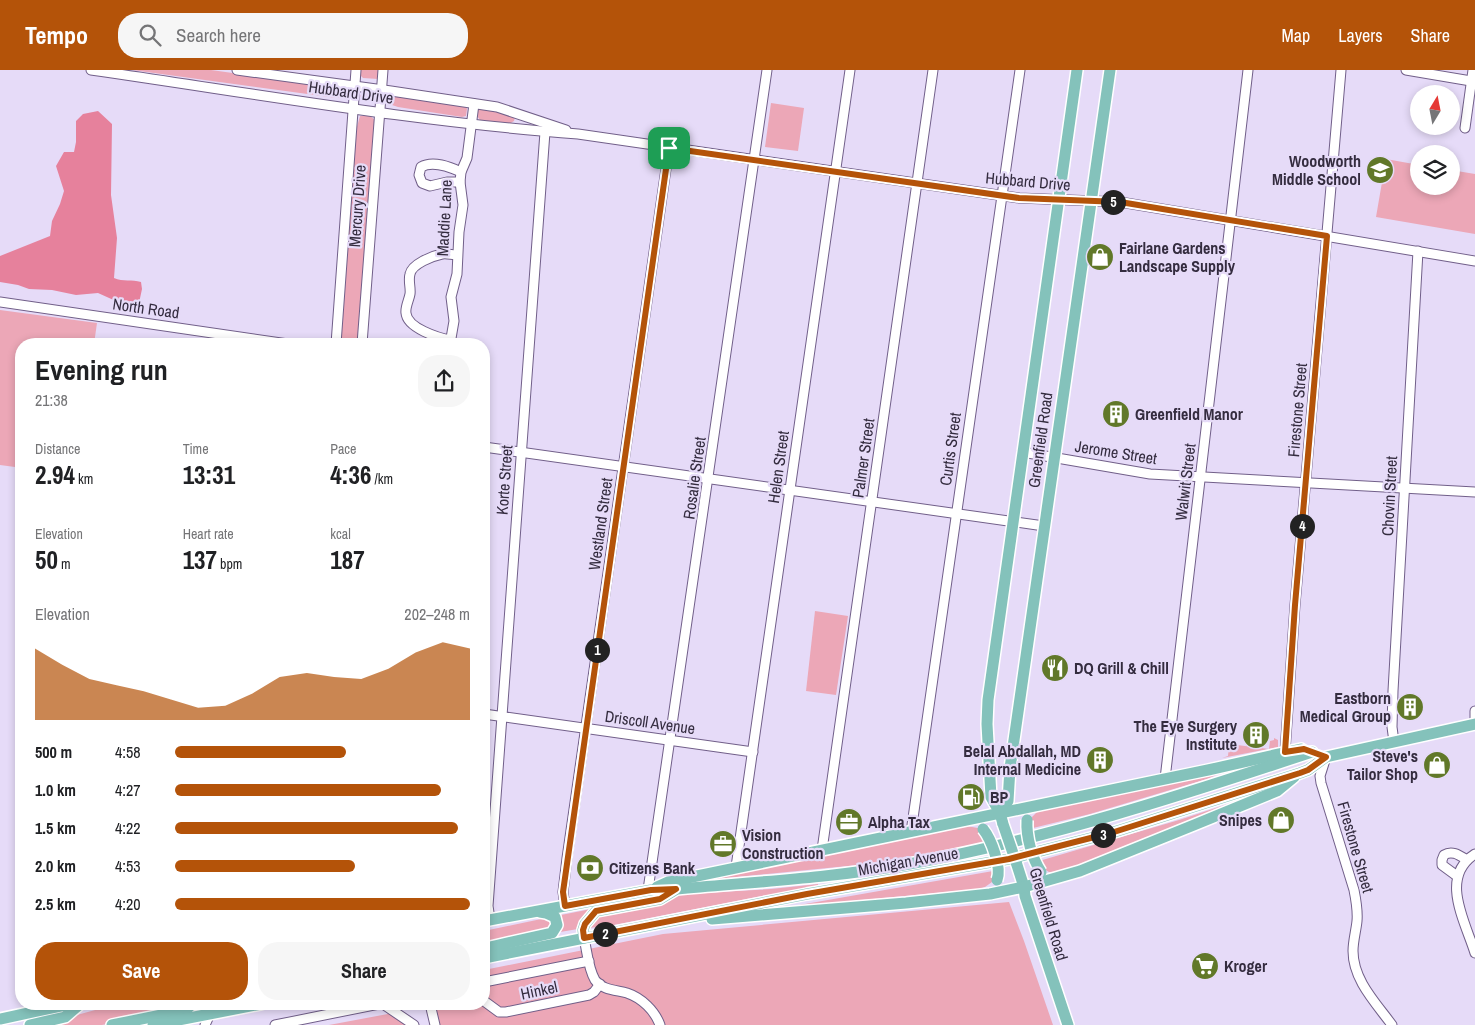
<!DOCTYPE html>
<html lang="en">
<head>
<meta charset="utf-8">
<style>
	:root { --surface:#fff; --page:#f6f6f6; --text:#202124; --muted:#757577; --accent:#b45309 }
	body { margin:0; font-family:"Archivo Narrow",sans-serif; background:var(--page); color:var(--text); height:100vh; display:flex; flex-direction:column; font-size:19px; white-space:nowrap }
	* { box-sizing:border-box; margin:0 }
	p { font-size:16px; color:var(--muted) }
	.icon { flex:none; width:28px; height:28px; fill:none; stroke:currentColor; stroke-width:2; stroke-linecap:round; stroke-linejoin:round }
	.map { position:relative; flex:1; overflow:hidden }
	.side { position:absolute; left:15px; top:268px; width:475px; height:672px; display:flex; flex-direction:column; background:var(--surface); border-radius:20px; box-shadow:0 2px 8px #0003 }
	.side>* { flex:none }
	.needle { width:32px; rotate:10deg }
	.fabs { position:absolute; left:1410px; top:15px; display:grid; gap:10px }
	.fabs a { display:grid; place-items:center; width:50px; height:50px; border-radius:50%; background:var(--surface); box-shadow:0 2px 8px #0003; font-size:25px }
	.pin { position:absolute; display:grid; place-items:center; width:42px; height:42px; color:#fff; margin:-21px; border-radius:10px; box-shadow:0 2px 8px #0006 }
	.km { position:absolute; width:25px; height:25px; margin:-12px; border-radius:50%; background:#222; color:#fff; font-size:14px; line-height:25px; text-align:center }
	.round { display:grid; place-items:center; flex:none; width:52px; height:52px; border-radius:20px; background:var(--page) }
	.headline { display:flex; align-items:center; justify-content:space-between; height:85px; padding:0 20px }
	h1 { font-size:28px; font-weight:800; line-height:38px }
	.figures { display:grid; grid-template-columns:repeat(3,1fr); gap:8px; height:85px; padding:5px 20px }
	.figures div { display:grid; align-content:center }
	.figures b { font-size:25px; font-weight:800 }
	.figures small { font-size:14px; font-weight:400 }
	.figures p { font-size:14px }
	.chart { height:140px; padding:10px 20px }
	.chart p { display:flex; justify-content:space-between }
	.chart svg { width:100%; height:90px; margin-top:5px; fill:var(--accent); opacity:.7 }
	.cta { display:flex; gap:10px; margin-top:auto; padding:10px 20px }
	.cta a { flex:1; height:58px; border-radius:20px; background:var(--accent); color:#fff; font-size:20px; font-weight:800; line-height:58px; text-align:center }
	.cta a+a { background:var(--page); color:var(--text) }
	ul { padding:0 20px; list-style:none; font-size:16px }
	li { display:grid; grid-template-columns:80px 60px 1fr; align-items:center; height:38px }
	li i { height:12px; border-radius:6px; background:var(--accent) }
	header { display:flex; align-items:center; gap:30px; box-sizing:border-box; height:70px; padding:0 25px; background:var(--accent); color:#fff }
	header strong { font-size:24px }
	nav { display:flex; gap:28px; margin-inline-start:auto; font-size:18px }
	.search { width:350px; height:45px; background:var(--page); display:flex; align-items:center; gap:12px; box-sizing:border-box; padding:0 18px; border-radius:20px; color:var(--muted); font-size:19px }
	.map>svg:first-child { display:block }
</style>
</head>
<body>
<header>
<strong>Tempo</strong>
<div class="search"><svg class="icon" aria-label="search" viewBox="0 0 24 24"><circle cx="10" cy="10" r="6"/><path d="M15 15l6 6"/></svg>Search here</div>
<nav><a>Map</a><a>Layers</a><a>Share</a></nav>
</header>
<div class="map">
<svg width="1475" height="955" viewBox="0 0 1475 955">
	<rect width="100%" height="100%" fill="#e6dbf8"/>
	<!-- green -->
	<g fill="#eca7b7">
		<path d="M132 0H211L339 18 351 23V27L337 28Z"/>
		<path d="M361 0H380L378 9 363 8 361 6Z"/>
		<path d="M363 23 373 24 376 29 374 31 363 30 360 26Z"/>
		<path d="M398 26 466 36 467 39 466 46 462 47 398 37 386 33 385 31 387 27Z"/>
		<path d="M771 33 804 38 798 81 765 77Z"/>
		<path d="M482 38 511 43 515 47 514 51 509 54 480 50 477 46 478 40Z"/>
		<path d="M360 46H370L375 50 358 274H343L341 271 356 60Z"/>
		<path d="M1386 89 1419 95V116H1451V100L1475 104V164L1376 147Z"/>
		<path d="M0 240 97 253 94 274H21V373H18L15 397 0 395Z"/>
		<path d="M815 541 848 546 836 625 806 621Z"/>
		<path d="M1274 668 1278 670V677L1222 688 1228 686 1229 674 1269 679 1270 671 1274 670Z"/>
		<path d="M1223 702 1207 709 1090 744 1029 759 1030 749 1039 740Z"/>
		<path d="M1234 732 1084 794 1056 803 1049 802 1044 799 1039 791 1179 750Z"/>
		<path d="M966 756 978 758 987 772 924 785 858 795 705 810V808Z"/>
		<path d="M993 801 992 812 985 817 979 819 788 837Z"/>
		<path d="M818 814V817L762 826 614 855 589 858 592 851 601 843 671 828 683 824 771 819Z"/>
		<path d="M1009 832 1024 871 1053 955H430L426 934H484V900L663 864Z"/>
		<path d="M591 839 578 859 560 862 563 852 561 845Z"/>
		<path d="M546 848 550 849 552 858 484 875V861Z"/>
		<path d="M122 934H187L176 940 102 955H39C67 949 94 939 122 934Z"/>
		<path d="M393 943 407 955H329Z"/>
	</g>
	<!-- forest -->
	<path fill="#e6819c" d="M98 41 112 54 111 125 117 168 114 208C123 212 132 209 141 212L142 219 139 233 124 237 118 232 98 223 76 225 52 220 29 219 18 215 0 212V186L50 166 52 151 60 134 64 121 56 96 64 82H74L76 72V51L83 44Z"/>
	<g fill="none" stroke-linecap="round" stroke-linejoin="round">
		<!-- minor casing -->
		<g stroke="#715f89" stroke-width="11">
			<g id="minor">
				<path d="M91 0C252 23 414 52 578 64L1019 128 1120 132 1475 191"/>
				<path d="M237 0 391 21 497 37 566 60"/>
				<path d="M1406 0 1471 11"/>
				<path d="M1465 58 1473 0"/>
				<path d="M460 112H447L430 116 422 113 419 105 421 97C433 90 450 97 461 102"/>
				<path d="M0 232 288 274"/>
				<path d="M451 270C438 268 407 258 406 243 405 237 409 230 410 224 411 218 408 211 410 204 412 194 432 186 442 184 447 183 452 185 457 185"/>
				<path d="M336 274 356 0"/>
				<path d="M362 274 383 0"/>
				<path d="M450 274 454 251 451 227 457 204 459 162 463 135 460 112 461 102 467 88 474 34"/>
				<path d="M484 377 1044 456"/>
				<path d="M1022 382 1150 404 1475 422"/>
				<path d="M484 644 753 682"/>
				<path d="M1475 654V641"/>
				<path d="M1394 672 1392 657 1393 621 1418 181"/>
				<path d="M1285 682 1295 535 1341 0"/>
				<path d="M1326 687 1320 706 1321 713 1354 820C1356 830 1358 840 1357 851 1356 861 1353 871 1353 881 1353 910 1376 933 1392 955"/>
				<path d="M1165 709 1248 0"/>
				<path d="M911 762 1020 0"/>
				<path d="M822 780 933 0"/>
				<path d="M1475 784C1439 807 1465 851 1475 883"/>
				<path d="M736 797 850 0"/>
				<path d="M1457 806 1442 795V790L1444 785C1452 780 1459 785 1467 790"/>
				<path d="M648 820 767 0"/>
				<path d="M565 836 563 822 567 788 669 78"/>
				<path d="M490 849 488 836 545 62"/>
				<path d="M584 868C587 881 588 898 595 910 602 920 616 920 627 923 642 928 655 941 660 955"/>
				<path d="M484 912 589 891"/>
				<path d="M484 931 499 942H506L589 925 594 922 600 914"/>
				<path d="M383 934 414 955"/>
				<path d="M430 934 435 955"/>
				<path d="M205 955 210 944"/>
				<path d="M275 955 379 934"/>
			</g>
		</g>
		<!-- major casing -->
		<g stroke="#fff" stroke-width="14">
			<g id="major">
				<path d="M1000 743 1008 731 1010 698 1110 0"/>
				<path d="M1003 754 1000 743 991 727 987 654 988 630 1077 0"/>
				<path d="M1016 792 1024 817 1025 826 1068 955"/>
				<path d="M657 817 668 812 1208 700 1301 679"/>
				<path d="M712 849 906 833 990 824 1024 817 1080 801 1194 755 1277 721 1294 707"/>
				<path d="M484 851 651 820 677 819C754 812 833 808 909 794 1047 769 1180 726 1312 682"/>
				<path d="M584 868 583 860 585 854 596 841 660 829 675 820"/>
				<path d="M484 882 490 877 552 863 557 855 555 847 546 843 540 842"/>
				<path d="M484 888 807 824 1009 789 1114 762 1300 703 1308 700 1326 687 1475 654"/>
				<path d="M0 949 70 934"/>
				<path d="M30 955 65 947 80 934"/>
				<path d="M112 955 186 940 192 934"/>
				<path d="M153 955 261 934"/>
			</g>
		</g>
		<!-- minor -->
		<use href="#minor" stroke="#fff" stroke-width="9"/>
		<!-- major -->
		<use href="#major" stroke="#84c2bb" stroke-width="11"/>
		<!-- major-bridge casing -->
		<g stroke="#fff" stroke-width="14" stroke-linecap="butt">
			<g id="major-bridge">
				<path d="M1027 750C1026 767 1032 788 1041 802"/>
				<path d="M1003 754 1016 792"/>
				<path d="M983 759C991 769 1002 797 997 810"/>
			</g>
		</g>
		<!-- major-bridge -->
		<use href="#major-bridge" stroke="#84c2bb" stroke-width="11"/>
	</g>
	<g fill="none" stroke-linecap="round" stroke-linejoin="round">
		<!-- route casing -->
		<g stroke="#fff" stroke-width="10">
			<path id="route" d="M669 78 1019 128 1120 132 1327 166 1295 535 1285 682 1304 679 1326 687 1308 700 1300 703 1114 762 1009 789 807 824 584 868 583 860 585 854 596 841 660 829 676 819 651 820 565 836 563 822Z"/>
		</g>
		<!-- route -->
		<use href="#route" stroke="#b45309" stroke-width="6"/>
	</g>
	<!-- icons -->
	<defs>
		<g id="school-disc" transform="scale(1.4375)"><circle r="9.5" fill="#617829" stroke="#e6dbf8"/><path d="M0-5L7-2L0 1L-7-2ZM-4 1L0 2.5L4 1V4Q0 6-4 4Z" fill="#fff"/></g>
		<g id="shop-disc" transform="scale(1.4375)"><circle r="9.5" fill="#617829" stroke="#e6dbf8"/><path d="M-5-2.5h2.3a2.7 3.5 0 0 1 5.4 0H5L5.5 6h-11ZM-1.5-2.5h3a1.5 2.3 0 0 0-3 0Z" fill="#fff"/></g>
		<g id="building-disc" transform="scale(1.4375)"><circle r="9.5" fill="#617829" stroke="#e6dbf8"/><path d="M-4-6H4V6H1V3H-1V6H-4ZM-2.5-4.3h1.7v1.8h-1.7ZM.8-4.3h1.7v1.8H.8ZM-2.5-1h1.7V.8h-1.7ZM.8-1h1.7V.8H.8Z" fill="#fff"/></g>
		<g id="restaurant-disc" transform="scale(1.4375)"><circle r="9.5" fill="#617829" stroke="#e6dbf8"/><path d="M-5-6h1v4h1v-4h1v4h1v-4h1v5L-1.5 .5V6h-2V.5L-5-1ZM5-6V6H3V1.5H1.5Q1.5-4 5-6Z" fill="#fff"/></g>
		<g id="fuel-disc" transform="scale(1.4375)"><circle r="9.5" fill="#617829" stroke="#e6dbf8"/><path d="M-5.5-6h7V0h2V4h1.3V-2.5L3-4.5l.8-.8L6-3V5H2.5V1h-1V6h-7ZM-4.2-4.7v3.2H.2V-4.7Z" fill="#fff"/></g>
		<g id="office-disc" transform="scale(1.4375)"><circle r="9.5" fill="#617829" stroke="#e6dbf8"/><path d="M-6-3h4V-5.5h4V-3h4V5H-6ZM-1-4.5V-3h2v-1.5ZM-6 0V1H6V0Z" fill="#fff"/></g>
		<g id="bank-disc" transform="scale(1.4375)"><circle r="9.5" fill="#617829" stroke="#e6dbf8"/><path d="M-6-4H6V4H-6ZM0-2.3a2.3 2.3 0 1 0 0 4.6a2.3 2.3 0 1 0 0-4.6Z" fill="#fff"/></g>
		<g id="supermarket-disc" transform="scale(1.4375)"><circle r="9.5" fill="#617829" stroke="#e6dbf8"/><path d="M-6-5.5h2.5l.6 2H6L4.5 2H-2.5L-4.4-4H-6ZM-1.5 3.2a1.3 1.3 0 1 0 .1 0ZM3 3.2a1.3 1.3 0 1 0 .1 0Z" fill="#fff"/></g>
	</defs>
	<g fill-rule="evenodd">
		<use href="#school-disc" x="1380" y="100"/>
		<use href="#shop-disc" x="1100" y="187"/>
		<use href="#building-disc" x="1116" y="344"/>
		<use href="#restaurant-disc" x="1055" y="598"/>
		<use href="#building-disc" x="1410" y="637"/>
		<use href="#building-disc" x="1256" y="665"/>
		<use href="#building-disc" x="1100" y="690"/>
		<use href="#shop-disc" x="1437" y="695"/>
		<use href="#fuel-disc" x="971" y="727"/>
		<use href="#shop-disc" x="1281" y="750"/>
		<use href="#office-disc" x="849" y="752"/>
		<use href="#office-disc" x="723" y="774"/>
		<use href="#bank-disc" x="590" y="798"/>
		<use href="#supermarket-disc" x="1205" y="896"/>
	</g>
	<g text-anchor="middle" stroke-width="4.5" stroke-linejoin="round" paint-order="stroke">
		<!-- street labels -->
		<g font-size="16" fill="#342c3f" stroke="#e6dbf8">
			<text transform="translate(351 22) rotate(8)" y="6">Hubbard Drive</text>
			<text transform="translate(1028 111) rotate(5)" y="6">Hubbard Drive</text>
			<text transform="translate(357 136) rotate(-86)" y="6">Mercury Drive</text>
			<text transform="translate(444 148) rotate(-87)" y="6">Maddie Lane</text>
			<text transform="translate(146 238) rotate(8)" y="6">North Road</text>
			<text transform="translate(1297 340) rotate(-85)" y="6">Firestone Street</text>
			<text transform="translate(1040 370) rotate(-82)" y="6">Greenfield Road</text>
			<text transform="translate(950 379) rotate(-82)" y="6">Curtis Street</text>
			<text transform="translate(1116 382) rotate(9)" y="6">Jerome Street</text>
			<text transform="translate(863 388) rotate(-82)" y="6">Palmer Street</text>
			<text transform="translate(778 397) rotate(-82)" y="6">Helen Street</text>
			<text transform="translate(694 408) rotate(-82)" y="6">Rosalie Street</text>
			<text transform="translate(504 410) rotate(-86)" y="6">Korte Street</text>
			<text transform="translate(1185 412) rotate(-83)" y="6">Walwit Street</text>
			<text transform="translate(1389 426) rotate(-87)" y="6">Chovin Street</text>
			<text transform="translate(600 454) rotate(-82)" y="6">Westland Street</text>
			<text transform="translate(650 652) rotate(8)" y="6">Driscoll Avenue</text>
			<text transform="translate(1356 777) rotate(74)" y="6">Firestone Street</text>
			<text transform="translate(908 791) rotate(-10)" y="6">Michigan Avenue</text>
			<text transform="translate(1049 844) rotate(73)" y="6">Greenfield Road</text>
			<text transform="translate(539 920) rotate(-12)" y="6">Hinkel</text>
		</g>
		<!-- poi labels -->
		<g font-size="16" font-weight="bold" fill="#342c3f" stroke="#e6dbf8" text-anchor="start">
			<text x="1361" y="97" text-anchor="end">Woodworth<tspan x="1361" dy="18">Middle School</tspan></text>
			<text x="1119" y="184">Fairlane Gardens<tspan x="1119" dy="18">Landscape Supply</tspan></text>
			<text x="1135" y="350">Greenfield Manor</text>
			<text x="1074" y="604">DQ Grill &amp; Chill</text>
			<text x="1391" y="634" text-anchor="end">Eastborn<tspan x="1391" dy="18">Medical Group</tspan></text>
			<text x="1237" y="662" text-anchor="end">The Eye Surgery<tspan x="1237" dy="18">Institute</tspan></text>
			<text x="1081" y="687" text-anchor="end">Belal Abdallah, MD<tspan x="1081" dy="18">Internal Medicine</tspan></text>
			<text x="1418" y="692" text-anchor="end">Steve's<tspan x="1418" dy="18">Tailor Shop</tspan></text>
			<text x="990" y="733">BP</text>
			<text x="1262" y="756" text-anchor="end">Snipes</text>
			<text x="868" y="758">Alpha Tax</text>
			<text x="742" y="771">Vision<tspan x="742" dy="18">Construction</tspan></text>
			<text x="609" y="804">Citizens Bank</text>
			<text x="1224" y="902">Kroger</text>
		</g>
	</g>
</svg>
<div class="fabs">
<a><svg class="needle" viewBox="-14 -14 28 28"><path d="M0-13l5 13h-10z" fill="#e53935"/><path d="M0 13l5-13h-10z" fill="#757577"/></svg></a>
<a><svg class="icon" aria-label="layers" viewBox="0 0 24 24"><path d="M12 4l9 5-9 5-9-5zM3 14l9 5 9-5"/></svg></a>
</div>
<div class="pin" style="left:669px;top:78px;background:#1e9e55"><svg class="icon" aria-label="arrive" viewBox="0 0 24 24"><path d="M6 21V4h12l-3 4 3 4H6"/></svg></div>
<b class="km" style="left:597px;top:580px">1</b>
<b class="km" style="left:605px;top:864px">2</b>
<b class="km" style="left:1103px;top:765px">3</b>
<b class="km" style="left:1302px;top:456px">4</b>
<b class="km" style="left:1113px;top:132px">5</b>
<section class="side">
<div class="headline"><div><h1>Evening run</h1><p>21:38</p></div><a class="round"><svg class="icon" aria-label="share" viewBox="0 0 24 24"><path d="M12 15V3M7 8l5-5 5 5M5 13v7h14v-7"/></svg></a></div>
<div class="figures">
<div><p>Distance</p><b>2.94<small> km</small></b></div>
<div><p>Time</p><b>13:31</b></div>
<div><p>Pace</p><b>4:36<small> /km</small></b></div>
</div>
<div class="figures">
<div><p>Elevation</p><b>50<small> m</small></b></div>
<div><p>Heart rate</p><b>137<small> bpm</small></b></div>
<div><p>kcal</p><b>187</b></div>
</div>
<div class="chart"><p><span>Elevation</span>202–248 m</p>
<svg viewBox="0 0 160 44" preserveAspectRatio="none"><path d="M0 44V9L10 17L20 24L30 27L40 30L50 34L60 38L70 37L80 31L90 23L100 21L110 23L120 24L130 19L140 11L150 6L160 9V44z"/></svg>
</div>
<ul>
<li><b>500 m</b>4:58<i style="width:58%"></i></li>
<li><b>1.0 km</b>4:27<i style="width:90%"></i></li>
<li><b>1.5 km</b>4:22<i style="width:96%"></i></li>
<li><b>2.0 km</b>4:53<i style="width:61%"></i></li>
<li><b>2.5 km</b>4:20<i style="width:100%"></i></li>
</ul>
<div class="cta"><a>Save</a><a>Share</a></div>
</section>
</div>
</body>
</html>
